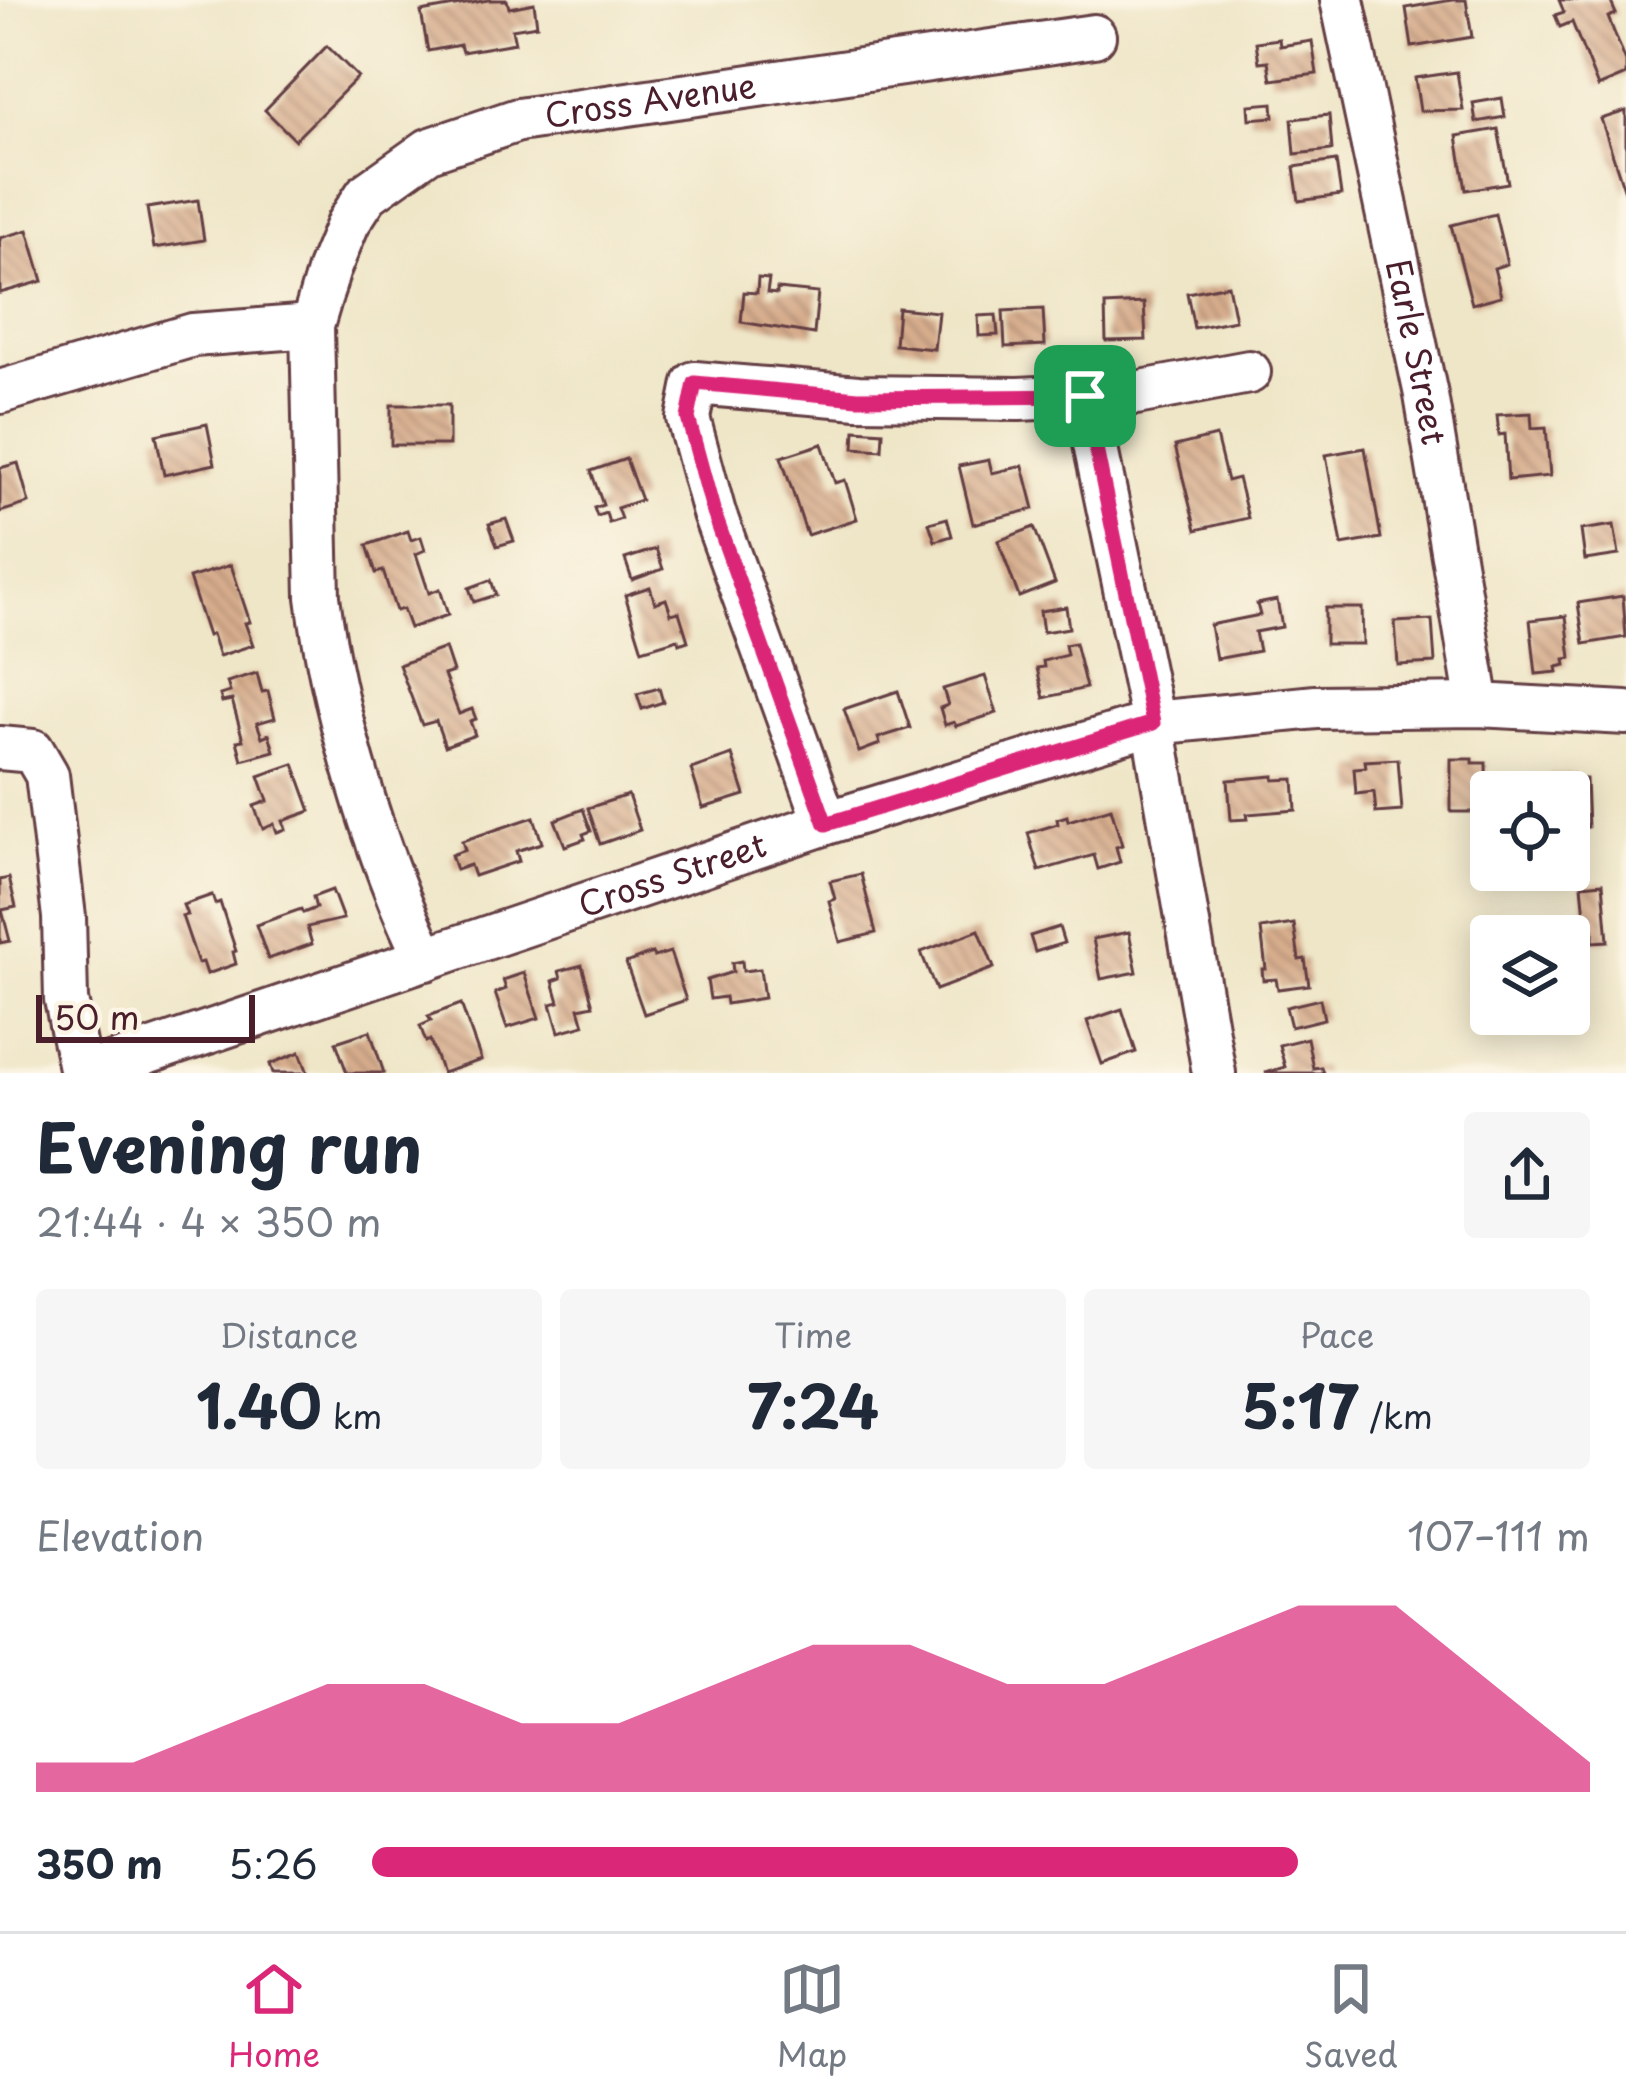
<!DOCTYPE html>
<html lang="en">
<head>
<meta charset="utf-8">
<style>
	:root { --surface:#fff; --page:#f6f6f7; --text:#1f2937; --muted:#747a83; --line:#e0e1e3; --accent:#db2777 }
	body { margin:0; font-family:"Playpen Sans",sans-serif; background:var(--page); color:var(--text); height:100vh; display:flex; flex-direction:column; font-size:45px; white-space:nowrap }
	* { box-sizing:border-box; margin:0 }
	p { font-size:39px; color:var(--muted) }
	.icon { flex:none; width:66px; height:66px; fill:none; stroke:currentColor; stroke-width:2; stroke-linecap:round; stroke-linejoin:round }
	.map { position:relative; height:1073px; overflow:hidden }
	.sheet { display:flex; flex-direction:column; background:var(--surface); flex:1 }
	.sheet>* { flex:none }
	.buttons { position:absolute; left:1470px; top:771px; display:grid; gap:24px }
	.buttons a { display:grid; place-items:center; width:120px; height:120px; border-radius:12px; background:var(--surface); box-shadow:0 6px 30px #0003; font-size:60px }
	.scale { position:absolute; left:36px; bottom:30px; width:219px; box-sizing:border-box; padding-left:12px; border:6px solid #4a1f2b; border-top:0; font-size:33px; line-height:42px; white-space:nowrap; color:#4a1f2b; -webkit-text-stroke:9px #fcf5e5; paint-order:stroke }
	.pin { position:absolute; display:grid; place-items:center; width:102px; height:102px; color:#fff; margin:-51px; border-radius:24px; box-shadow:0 6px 18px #0006 }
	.round { display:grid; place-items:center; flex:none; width:126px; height:126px; border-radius:12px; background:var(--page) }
	.head { display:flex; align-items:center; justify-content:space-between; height:204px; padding:0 36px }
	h1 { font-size:66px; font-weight:700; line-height:90px }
	.stats { display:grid; grid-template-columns:repeat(3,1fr); gap:18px; height:204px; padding:12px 36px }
	.stats div { display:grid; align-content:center; border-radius:12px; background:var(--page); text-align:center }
	.stats b { font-size:60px; font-weight:700 }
	.stats small { font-size:33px; font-weight:400 }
	.stats p { font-size:33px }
	.chart { height:336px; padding:24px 36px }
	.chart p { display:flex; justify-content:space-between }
	.chart svg { width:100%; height:216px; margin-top:12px; fill:var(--accent); opacity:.7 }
	ul { padding:0 36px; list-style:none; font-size:39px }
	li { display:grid; grid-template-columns:192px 144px 1fr; align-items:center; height:90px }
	li i { height:30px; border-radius:15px; background:var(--accent) }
	.menu { display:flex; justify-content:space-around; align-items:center; height:168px; border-top:3px solid var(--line); background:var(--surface); font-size:33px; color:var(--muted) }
	.menu a { display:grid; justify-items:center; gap:6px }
	.menu .selected { color:var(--accent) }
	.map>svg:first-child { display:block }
</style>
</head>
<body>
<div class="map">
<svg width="1626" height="1073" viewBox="0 0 1626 1073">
	<defs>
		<pattern id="building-back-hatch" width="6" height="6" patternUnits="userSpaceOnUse" patternTransform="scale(3)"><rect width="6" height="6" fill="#d7ad8d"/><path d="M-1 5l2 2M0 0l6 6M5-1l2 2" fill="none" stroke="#b08c73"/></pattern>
	</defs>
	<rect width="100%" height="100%" fill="#fcf5e5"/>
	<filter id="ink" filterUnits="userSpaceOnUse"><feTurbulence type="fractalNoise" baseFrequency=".00833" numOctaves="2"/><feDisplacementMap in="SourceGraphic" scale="24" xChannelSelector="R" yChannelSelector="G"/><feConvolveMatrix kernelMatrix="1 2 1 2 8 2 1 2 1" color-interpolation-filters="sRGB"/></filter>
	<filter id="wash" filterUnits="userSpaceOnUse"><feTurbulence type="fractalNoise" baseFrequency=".004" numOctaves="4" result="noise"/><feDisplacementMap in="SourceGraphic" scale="48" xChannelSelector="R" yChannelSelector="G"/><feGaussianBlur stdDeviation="2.7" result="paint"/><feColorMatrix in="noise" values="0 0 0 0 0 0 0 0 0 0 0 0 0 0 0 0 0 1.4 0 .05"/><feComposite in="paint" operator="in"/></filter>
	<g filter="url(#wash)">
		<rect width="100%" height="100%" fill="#efe6c8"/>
		<g id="blocks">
			<!-- building -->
			<g fill="url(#building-back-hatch)">
				<path d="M488 0H507L509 8 534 3 537 25 512 29 515 43 462 52 460 45 428 51 421 12Z"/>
				<path d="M1452 0H1466L1472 37 1412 47 1406 8Z"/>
				<path d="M1559 0H1610L1616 14 1608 17 1626 62V75L1598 87 1572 22 1560 27 1555 15 1564 12Z"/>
				<path d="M1279 39 1280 46 1312 41 1317 74 1271 80 1268 61 1259 62 1256 42Z"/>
				<path d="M327 46 358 77 295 140 265 110Z"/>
				<path d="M1457 72 1463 110 1420 111 1415 78Z"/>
				<path d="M1502 98 1505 117 1476 122 1473 103Z"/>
				<path d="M1273 103 1274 117 1250 119 1249 105Z"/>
				<path d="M1626 111V192H1625L1601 119Z"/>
				<path d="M1329 115 1332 150 1295 154 1292 119Z"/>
				<path d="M1498 129 1508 183 1466 190 1457 136Z"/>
				<path d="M1336 161 1341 195 1299 201 1294 167Z"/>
				<path d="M198 200 204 240 154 248 147 208Z"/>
				<path d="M1495 214 1507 264 1494 268 1501 296 1472 304 1451 225Z"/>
				<path d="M28 230 43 281 0 293V238Z"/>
				<path d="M758 278 769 279 767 293 777 294V289L818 293 814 334 741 322 744 292 757 293Z"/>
				<path d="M1228 285 1235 320 1194 328 1187 293Z"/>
				<path d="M1144 303 1146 340 1106 341 1105 305Z"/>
				<path d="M898 308 938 312 934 349 895 345Z"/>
				<path d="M1043 309 1045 345 1005 347 1003 311Z"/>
				<path d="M996 315 998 335 979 336 978 316Z"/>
				<rect x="391" y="405" width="58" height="40"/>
				<path d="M1531 413 1532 428 1546 427 1550 476 1508 480 1505 434 1499 435 1497 415Z"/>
				<path d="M207 424 215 464 164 475 156 435Z"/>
				<path d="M855 430 883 432 882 450 854 448Z"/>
				<path d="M1216 436 1227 481 1238 478 1248 518 1196 530 1175 446Z"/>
				<path d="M822 444 835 483 845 480 857 519 807 535 781 457Z"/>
				<path d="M1365 448 1381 538 1342 545 1326 455Z"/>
				<path d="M626 459 641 500 617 508 621 519 609 523 606 513 597 516 594 508 603 505 591 471Z"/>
				<path d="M989 460 992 473 1023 466 1034 509 973 524 959 466Z"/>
				<path d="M18 463 29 503 0 512V468Z"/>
				<path d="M947 518 952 536 935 541 929 523Z"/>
				<path d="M506 519 514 541 497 546 489 524Z"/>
				<path d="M1614 525 1619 555 1585 560 1581 530Z"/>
				<path d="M1034 527 1055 583 1019 597 998 541Z"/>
				<path d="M408 531 411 540 421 537 425 550 416 554 429 593 440 589 448 615 410 628 403 609 396 611 383 571 376 573 367 545Z"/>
				<path d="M656 549 663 569 632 580 625 559Z"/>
				<path d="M231 565 250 622 245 623 253 645 219 656 212 634 208 636 189 578Z"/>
				<path d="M491 580 496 595 474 602 469 588Z"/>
				<path d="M650 587 655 603 666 599 671 614 679 612 688 641 679 644 678 639 642 650 625 595Z"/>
				<path d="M1623 596 1626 637 1584 644 1578 603Z"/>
				<path d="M1277 600 1282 627 1255 632 1259 651 1216 659 1210 625 1260 615 1257 604Z"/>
				<path d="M1066 607 1069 628 1043 632 1040 611Z"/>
				<path d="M1325 608H1362L1363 644H1325Z"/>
				<path d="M1566 616 1571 658 1565 659 1566 665 1557 667 1558 672 1536 674 1530 620Z"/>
				<path d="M1432 620 1435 663 1398 665 1395 622Z"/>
				<path d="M1075 643 1086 688 1044 698 1037 668 1044 667 1043 661 1067 655 1065 645Z"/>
				<path d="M445 648 453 672 444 675 459 714 472 709 476 719 470 721 475 735 445 746 436 721 422 725 399 665Z"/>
				<path d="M257 673 262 692 268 691 275 718 257 723 262 737 269 734 274 751 242 760 237 741 243 740 232 700 222 702 220 695 230 692 227 682Z"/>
				<path d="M985 676 997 713 956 726 954 722 945 725 940 708 948 705 943 689Z"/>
				<path d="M659 688 663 702 642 709 637 694Z"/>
				<path d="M898 691 910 728 878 738 880 744 859 752 844 709Z"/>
				<path d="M732 755 745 795 703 808 691 769Z"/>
				<path d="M1398 759 1402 811 1376 813 1374 792 1356 794 1354 768 1366 767 1365 761Z"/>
				<path d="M1451 759H1473V763H1486L1487 812H1451Z"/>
				<path d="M294 764 311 811 283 821 286 829 277 832 274 824 263 829 254 806 268 801 259 776Z"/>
				<path d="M1549 774H1573V779H1586L1588 827 1569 828V792H1549Z"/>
				<path d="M1274 776V780L1294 779 1296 810 1247 814 1248 819 1231 820 1228 780Z"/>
				<path d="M628 795 640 830 600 844 588 808Z"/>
				<path d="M1111 808 1122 845 1116 847 1120 862 1098 869 1094 855 1039 871 1028 833 1058 824 1057 819 1067 816 1068 821Z"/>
				<path d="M583 809 591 831 583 834 585 839 565 846 555 820Z"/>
				<path d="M534 817 542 843 516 851 519 861 474 876 470 865 456 870 451 855 465 850 462 841Z"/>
				<path d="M861 874 876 933 840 942 829 901 835 899 830 881Z"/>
				<path d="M9 878 16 907 2 910 10 941 0 943V880Z"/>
				<path d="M1603 883 1608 941 1593 942V931L1582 932 1580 917 1585 916 1582 885Z"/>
				<path d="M332 890 343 919 307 927 312 944 268 959 256 925 301 909 303 913 316 908 313 897Z"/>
				<path d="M212 895 215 904 220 902 236 951 233 952 236 964 207 974 203 962 198 963 182 916 187 915 183 905Z"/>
				<path d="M1294 924 1299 960 1305 959 1309 985 1278 989 1276 979 1263 980 1262 969H1266L1261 929Z"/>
				<path d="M1059 927 1064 943 1035 952 1030 936Z"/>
				<path d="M979 930 994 968 936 990 921 952Z"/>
				<path d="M1129 932 1137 972 1101 979 1093 939Z"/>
				<path d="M670 952 686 1000 644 1014 626 963 652 953 654 957Z"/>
				<path d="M742 961 743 971 760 969 764 998 726 1004 725 997 710 999 707 980 733 972 732 963Z"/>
				<path d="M582 965 593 1005 579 1008 584 1025 559 1032 551 1004 559 1002 553 981 561 978 559 971Z"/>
				<path d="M524 973 539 1018 507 1028 495 993 506 989 503 980Z"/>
				<path d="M1320 999 1324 1019 1291 1027 1286 1007Z"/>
				<path d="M461 1004 481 1060 442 1073 430 1040 426 1042 420 1026 431 1021 428 1016Z"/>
				<path d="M1122 1009 1136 1052 1102 1064 1087 1021Z"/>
				<path d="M370 1031 384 1073H347L336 1042Z"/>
				<path d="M1307 1038 1313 1068 1321 1067 1323 1073H1265L1285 1067 1279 1045Z"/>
				<path d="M300 1052 308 1073H273L270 1064Z"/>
			</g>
		</g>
	</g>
	<g filter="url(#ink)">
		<use href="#blocks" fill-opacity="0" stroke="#633d43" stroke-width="3"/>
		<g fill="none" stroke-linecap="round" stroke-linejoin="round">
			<!-- minor casing -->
			<g stroke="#633d43" stroke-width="48">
				<g id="minor">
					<path id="s1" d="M1342 0 1426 395 1478 705"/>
					<path d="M0 392 193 335 312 326"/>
					<path d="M1085 396 1153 723 1214 1073"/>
					<path d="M0 748 33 751 47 775 64 917 66 1000 81 1073"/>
					<path d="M826 823 714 513 688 418 695 383 858 397 1019 399 1136 393 1249 372"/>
					<path id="s2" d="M426 959C376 858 332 709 318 597L312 326 329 269 348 223 367 194 429 150 518 120 1094 36"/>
					<path id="s3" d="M87 1073 826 823 1153 723 1316 707 1478 705 1626 713"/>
				</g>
			</g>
			<!-- minor -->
			<use href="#minor" stroke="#fff" stroke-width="42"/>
		</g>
	</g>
	<g fill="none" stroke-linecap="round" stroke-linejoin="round" filter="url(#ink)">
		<!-- route casing -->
		<g stroke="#fff" stroke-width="24">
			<path id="route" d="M695 383 858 398 1085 396 1153 723 826 824 714 513 688 418Z"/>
		</g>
		<!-- route -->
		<use href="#route" stroke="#db2777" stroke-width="15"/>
	</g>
	<g text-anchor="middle" stroke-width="9" stroke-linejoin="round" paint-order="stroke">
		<!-- street labels -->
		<g font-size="33" fill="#4a1f2b" stroke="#fcf5e5">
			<text dy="12" stroke="none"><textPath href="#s2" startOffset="1098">Cross Avenue</textPath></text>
			<text dy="12" stroke="none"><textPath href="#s1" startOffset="360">Earle Street</textPath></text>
			<text dy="12" stroke="none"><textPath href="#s3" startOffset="618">Cross Street</textPath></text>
		</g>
	</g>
</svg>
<div class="buttons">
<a><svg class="icon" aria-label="locate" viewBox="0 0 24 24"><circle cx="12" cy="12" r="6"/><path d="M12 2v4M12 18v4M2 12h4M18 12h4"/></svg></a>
<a><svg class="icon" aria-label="layers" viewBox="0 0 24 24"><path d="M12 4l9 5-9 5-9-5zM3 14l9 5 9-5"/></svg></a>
</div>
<div class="scale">50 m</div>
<div class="pin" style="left:1085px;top:396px;background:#1e9e55"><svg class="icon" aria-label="arrive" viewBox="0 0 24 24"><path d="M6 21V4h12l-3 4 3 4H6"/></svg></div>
</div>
<section class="sheet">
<div class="head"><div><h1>Evening run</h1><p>21:44 · 4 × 350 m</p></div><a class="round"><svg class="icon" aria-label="share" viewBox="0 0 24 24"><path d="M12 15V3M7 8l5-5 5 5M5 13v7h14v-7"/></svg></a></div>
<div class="stats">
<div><p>Distance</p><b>1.40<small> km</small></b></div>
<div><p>Time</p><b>7:24</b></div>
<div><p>Pace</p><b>5:17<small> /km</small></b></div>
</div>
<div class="chart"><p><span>Elevation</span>107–111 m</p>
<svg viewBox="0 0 160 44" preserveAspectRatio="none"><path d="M0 44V38L10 38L20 30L30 22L40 22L50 30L60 30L70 22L80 14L90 14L100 22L110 22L120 14L130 6L140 6L150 22L160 38V44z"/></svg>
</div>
<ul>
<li><b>350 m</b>5:26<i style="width:76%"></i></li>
</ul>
</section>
<nav class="menu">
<a class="selected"><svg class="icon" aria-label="home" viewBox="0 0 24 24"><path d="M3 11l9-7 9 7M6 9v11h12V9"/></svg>Home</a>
<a><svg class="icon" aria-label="map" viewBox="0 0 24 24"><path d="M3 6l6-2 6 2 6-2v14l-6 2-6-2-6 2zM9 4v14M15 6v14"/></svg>Map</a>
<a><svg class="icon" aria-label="saved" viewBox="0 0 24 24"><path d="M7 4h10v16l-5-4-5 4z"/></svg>Saved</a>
</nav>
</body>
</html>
